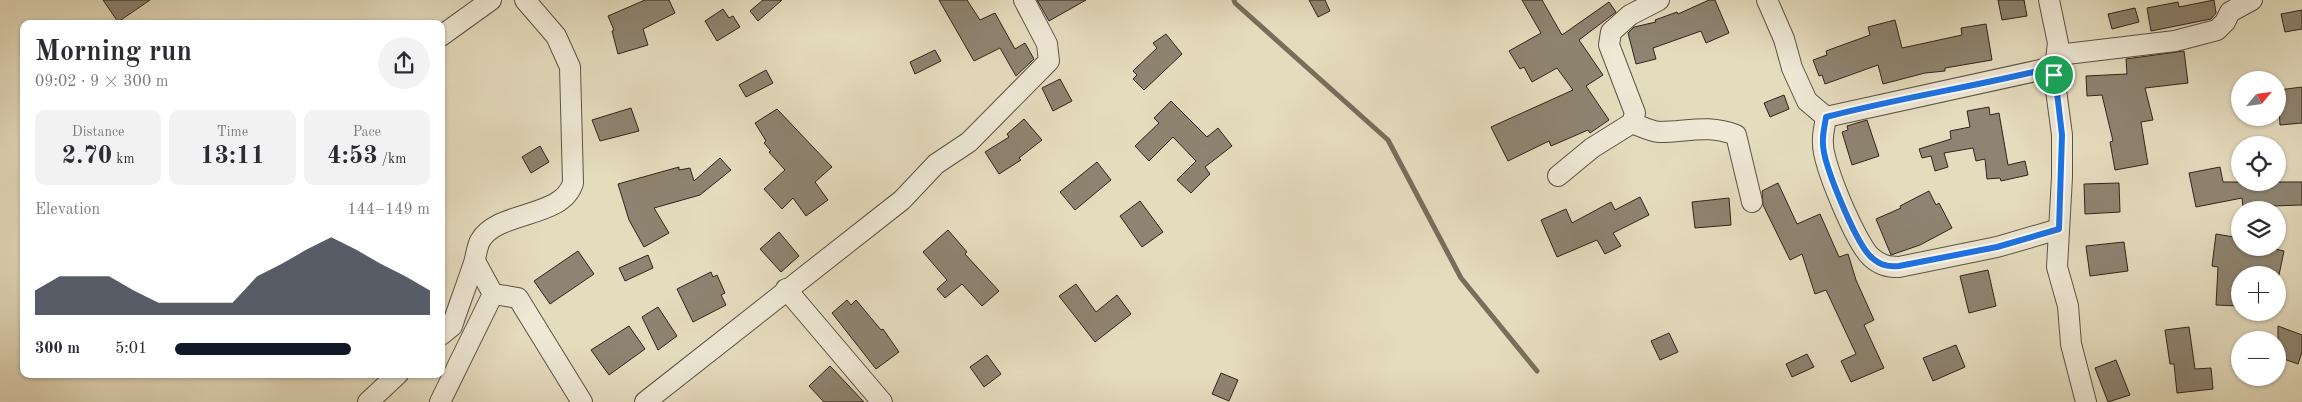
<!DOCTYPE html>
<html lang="en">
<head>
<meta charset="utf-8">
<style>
	:root { --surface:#fff; --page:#f2f2f3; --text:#2b2b33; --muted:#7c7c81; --accent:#111827 }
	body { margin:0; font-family:"Old Standard TT",serif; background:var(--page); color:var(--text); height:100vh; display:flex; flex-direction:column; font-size:19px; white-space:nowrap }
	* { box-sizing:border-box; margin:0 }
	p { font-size:16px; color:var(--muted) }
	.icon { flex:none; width:28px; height:28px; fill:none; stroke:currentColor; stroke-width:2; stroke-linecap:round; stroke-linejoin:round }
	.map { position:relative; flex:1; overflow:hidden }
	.panel { position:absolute; left:20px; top:20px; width:425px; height:358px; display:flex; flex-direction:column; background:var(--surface); border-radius:10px; box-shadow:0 1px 4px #0004 }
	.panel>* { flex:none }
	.needle { width:32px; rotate:61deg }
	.fabs { position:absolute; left:2231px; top:71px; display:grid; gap:10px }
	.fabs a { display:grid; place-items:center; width:55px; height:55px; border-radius:50%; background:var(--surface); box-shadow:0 1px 4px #0004; font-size:25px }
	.pin { position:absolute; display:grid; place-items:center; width:42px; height:42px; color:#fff; margin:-21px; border:2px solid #fff; border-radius:50%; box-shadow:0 1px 5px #0007 }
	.round { display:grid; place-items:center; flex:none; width:52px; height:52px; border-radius:26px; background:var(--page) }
	.headline { display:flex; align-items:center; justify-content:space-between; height:85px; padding:0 15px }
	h1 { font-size:28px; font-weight:700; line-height:38px }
	.figures { display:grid; grid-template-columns:repeat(3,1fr); gap:8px; height:85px; padding:5px 15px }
	.figures div { display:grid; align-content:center; border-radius:10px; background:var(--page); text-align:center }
	.figures b { font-size:25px; font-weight:700 }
	.figures small { font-size:14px; font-weight:400 }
	.figures p { font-size:14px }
	.chart { height:140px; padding:10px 15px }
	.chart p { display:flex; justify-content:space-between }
	.chart svg { width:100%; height:90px; margin-top:5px; fill:var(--accent); opacity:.7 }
	ul { padding:0 15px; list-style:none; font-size:16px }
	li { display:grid; grid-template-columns:80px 60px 1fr; align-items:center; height:38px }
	li i { height:12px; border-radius:6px; background:var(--accent) }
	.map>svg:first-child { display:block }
</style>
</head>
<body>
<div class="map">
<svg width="2302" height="402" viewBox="0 0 2302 402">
	<rect width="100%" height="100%" fill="#e5dcbe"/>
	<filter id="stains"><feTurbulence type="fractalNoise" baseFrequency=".004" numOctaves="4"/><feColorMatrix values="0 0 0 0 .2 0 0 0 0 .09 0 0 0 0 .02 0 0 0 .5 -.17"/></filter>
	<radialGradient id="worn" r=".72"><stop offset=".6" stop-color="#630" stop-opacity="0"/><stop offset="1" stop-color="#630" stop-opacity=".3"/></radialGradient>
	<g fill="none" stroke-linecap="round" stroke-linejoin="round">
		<!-- stream -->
		<path stroke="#776e5d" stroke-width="5" d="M1234 0 1235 3 1388 140 1461 278 1537 371"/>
	</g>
	<!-- building -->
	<g fill="#8e8471" stroke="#2f251d">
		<path d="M103 0H150L118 22Z"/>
		<path d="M645 0H669L675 13 643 29 648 45 618 54 612 31 614 30 608 16Z"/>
		<path d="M763 0H782L758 21 750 11Z"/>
		<path d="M939 0H967L980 20 995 13 1015 49 1025 43 1034 59 1016 76 1000 48 974 61Z"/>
		<path d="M1037 0H1086L1049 21Z"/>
		<path d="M1309 0H1325L1330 11 1318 17Z"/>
		<path d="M1522 0H1542L1562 35 1609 2 1616 12 1579 40 1603 75 1586 86 1609 120 1590 133 1588 130 1551 146 1549 141 1508 161 1491 127 1573 90 1557 68 1532 82 1524 67 1520 69 1509 51 1541 33Z"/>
		<path d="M1709 0H1715L1729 33 1706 43 1701 31 1653 48 1656 59 1636 64 1628 33 1634 27 1656 22 1655 20 1677 12 1678 14Z"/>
		<path d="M1998 0H2024L2027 16 2002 20Z"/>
		<path d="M2214 0 2216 13 2211 19 2151 31 2147 8 2178 2 2179 7Z"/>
		<path d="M2135 8 2139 22 2112 29 2108 14Z"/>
		<path d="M723 9 729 18 733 16 740 27 717 41 705 21Z"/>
		<path d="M2302 10V29L2285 32 2281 14Z"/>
		<path d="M1895 20 1902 48 1962 35 1961 28 1986 24 1992 60 1945 68V71L1925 73 1883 84 1878 65 1825 84 1822 75 1819 76 1813 60 1827 55 1826 51 1870 35 1868 27Z"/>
		<path d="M1166 34 1182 54 1144 90 1133 79 1137 75 1133 71 1157 48 1153 43Z"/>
		<path d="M935 50 941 61 915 74 910 62Z"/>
		<path d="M2184 51 2188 83 2145 88 2153 120 2141 122 2148 164 2115 170 2110 142 2113 141 2102 95 2087 96 2086 76 2127 74 2126 59Z"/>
		<path d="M766 70 773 83 746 97 739 85Z"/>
		<path d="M1060 79 1072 101 1053 111 1042 88Z"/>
		<path d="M2302 87V123L2280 125 2278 90Z"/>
		<path d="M1784 95 1789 109 1770 117 1764 103Z"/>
		<path d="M1171 101 1207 137 1218 128 1232 146 1205 167 1210 174 1191 193 1177 180 1196 161 1173 137 1149 161 1135 146 1159 123 1154 118Z"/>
		<path d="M1989 107 1990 115 1999 113 2008 165 2025 161 2028 175 2001 181 2000 178 1987 179 1985 159 1976 161 1973 148 1944 153 1948 167 1935 171 1931 156 1922 158 1919 149 1951 139 1950 131 1970 127 1967 111Z"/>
		<path d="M631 108 639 131 600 141 592 120Z"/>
		<path d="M777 109 832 167 815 182 828 200 806 216 793 198 782 209 764 189 785 170 769 152 771 151 764 143 766 141 755 123Z"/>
		<path d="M1024 119 1042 140 1019 158 1021 160 999 174 985 152 1009 137 1007 134Z"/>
		<path d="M1867 120 1879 156 1852 165 1842 132 1848 130 1847 126Z"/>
		<path d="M540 146 549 162 531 173 522 157Z"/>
		<path d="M720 158 731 170 700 195 654 208 669 233 644 247 629 220 618 184 679 167V170L690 168 694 181Z"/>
		<path d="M1097 162 1111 180 1075 210 1060 192Z"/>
		<path d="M2220 167 2223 182H2302V205L2243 207 2242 198 2196 207 2189 173Z"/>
		<path d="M1778 183 1797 224 1820 214 1839 257 1848 254 1856 280 1874 320 1864 325 1884 368 1851 382 1841 361 1856 354 1826 290 1815 294 1802 254 1790 260 1763 205 1762 191Z"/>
		<path d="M2119 183 2120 212 2085 214 2084 184Z"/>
		<path d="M1929 191 1936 205 1939 203 1952 228 1920 245 1891 255 1876 219 1901 208 1900 206Z"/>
		<path d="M1640 197 1649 215 1613 233 1621 246 1605 254 1597 240 1557 257 1541 220 1566 209 1572 223 1611 202 1615 210Z"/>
		<path d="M1729 198 1731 225 1695 228 1692 202Z"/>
		<path d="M1140 201 1163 232 1142 247 1120 216Z"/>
		<path d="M948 230 967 252 965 254 999 291 982 306 962 284 945 298 937 289 947 280 923 252Z"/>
		<path d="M779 232 799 256 781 272 760 249Z"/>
		<path d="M2216 234 2240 238V248H2271L2284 251 2279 275H2240L2239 306 2216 305 2218 267 2212 266Z"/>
		<path d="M2124 242 2128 271 2090 276 2086 246Z"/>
		<path d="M578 251 594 274 550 304 534 281Z"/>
		<path d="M648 255 653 268 625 281 619 268Z"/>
		<path d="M1988 270 1996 306 1969 313 1960 276Z"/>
		<path d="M711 272 713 277 717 275 725 293 721 295 726 305 693 322 677 289Z"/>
		<path d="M1076 284 1096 312 1117 295 1131 314 1095 342 1059 296Z"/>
		<path d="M847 300 851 305 856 300 881 330 883 329 899 352 876 369 832 313Z"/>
		<path d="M658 307 677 336 658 350 642 317Z"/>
		<path d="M629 326 645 349 609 375 591 350Z"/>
		<path d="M2278 326 2302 335V352L2298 364 2281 358 2283 355 2278 353Z"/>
		<path d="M2189 327 2195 369 2211 368 2213 389 2177 393 2174 364H2170L2165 330Z"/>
		<path d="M1669 333 1678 352 1660 360 1651 341Z"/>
		<path d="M1956 345 1965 367 1933 381 1923 358Z"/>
		<path d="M1807 354 1814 367 1792 377 1786 364Z"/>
		<path d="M987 355 1001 374 984 387 970 367Z"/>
		<path d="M2116 360 2130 395 2108 402 2095 368Z"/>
		<path d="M830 366 864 402H824L809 386Z"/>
		<path d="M1221 373 1238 380 1229 401 1212 394Z"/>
	</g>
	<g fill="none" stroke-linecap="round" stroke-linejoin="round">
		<!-- street casing -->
		<g stroke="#5c5345" stroke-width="22">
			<g id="street">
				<path d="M1767 0 1784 39 1792 68 1807 101 1826 117 2054 67"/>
				<path d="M2049 0 2058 43 2054 75 2062 135V177L2057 267 2068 306 2071 344 2086 402"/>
				<path d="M441 36 491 0"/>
				<path d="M2058 55 2175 41 2217 30 2225 22 2230 12 2252 0"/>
				<path d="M1826 117C1825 125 1822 135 1823 144 1823 165 1856 243 1871 257 1880 265 1887 267 1899 267L1997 247 2059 229"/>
				<path d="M1632 123C1640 126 1650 131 1659 132 1688 132 1707 124 1736 135L1752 202"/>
				<path d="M1558 176 1592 148 1632 123 1635 113 1609 45 1611 32 1630 15 1659 0"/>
				<path d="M786 289 882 402"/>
				<path d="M493 294 518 298 582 402"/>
				<path d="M441 335 452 326C459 305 467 284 474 263 476 256 477 247 480 241 497 210 562 219 573 183L570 67 556 36 525 0"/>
				<path d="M368 402 398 374"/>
				<path d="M440 402 493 294 475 261"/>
				<path d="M645 402 902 200 936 164 969 142 1049 61 1047 44 1024 0"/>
			</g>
		</g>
		<!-- street -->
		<use href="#street" stroke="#eee8d5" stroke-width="20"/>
	</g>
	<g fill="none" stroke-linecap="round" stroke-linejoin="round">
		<!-- route casing -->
		<g stroke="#fff" stroke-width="10">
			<path id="route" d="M2054 67 2062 135 2059 229 1997 247 1899 266C1887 267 1880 265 1871 257 1856 243 1823 164 1823 144 1822 135 1825 125 1826 117 1902 97 1979 86 2054 67Z"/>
		</g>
		<!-- route -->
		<use href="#route" stroke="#1a73e8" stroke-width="6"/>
	</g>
	<rect width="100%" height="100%" filter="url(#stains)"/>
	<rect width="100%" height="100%" fill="url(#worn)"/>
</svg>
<div class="fabs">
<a><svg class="needle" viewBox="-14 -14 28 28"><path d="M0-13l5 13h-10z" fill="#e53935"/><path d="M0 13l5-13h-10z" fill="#7c7c81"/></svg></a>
<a><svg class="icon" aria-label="locate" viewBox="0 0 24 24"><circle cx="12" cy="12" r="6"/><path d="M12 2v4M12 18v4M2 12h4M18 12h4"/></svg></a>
<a><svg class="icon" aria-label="layers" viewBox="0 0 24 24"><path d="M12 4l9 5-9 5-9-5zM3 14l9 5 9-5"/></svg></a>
<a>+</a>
<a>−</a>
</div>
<div class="pin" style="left:2054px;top:75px;background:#1e9e55"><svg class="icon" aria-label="arrive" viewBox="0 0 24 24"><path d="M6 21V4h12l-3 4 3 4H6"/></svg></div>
<section class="panel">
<div class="headline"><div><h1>Morning run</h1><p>09:02 · 9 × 300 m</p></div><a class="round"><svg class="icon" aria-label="share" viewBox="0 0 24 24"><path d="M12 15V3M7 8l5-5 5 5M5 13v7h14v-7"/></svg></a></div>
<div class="figures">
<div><p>Distance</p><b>2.70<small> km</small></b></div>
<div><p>Time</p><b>13:11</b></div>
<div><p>Pace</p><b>4:53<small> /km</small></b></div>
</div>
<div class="chart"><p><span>Elevation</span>144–149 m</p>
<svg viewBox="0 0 160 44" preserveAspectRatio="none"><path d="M0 44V32L10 25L20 25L30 25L40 32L50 38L60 38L70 38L80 38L90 25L100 19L110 12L120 6L130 12L140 19L150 25L160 32V44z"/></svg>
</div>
<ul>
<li><b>300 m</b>5:01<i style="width:69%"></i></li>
</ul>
</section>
</div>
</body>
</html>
